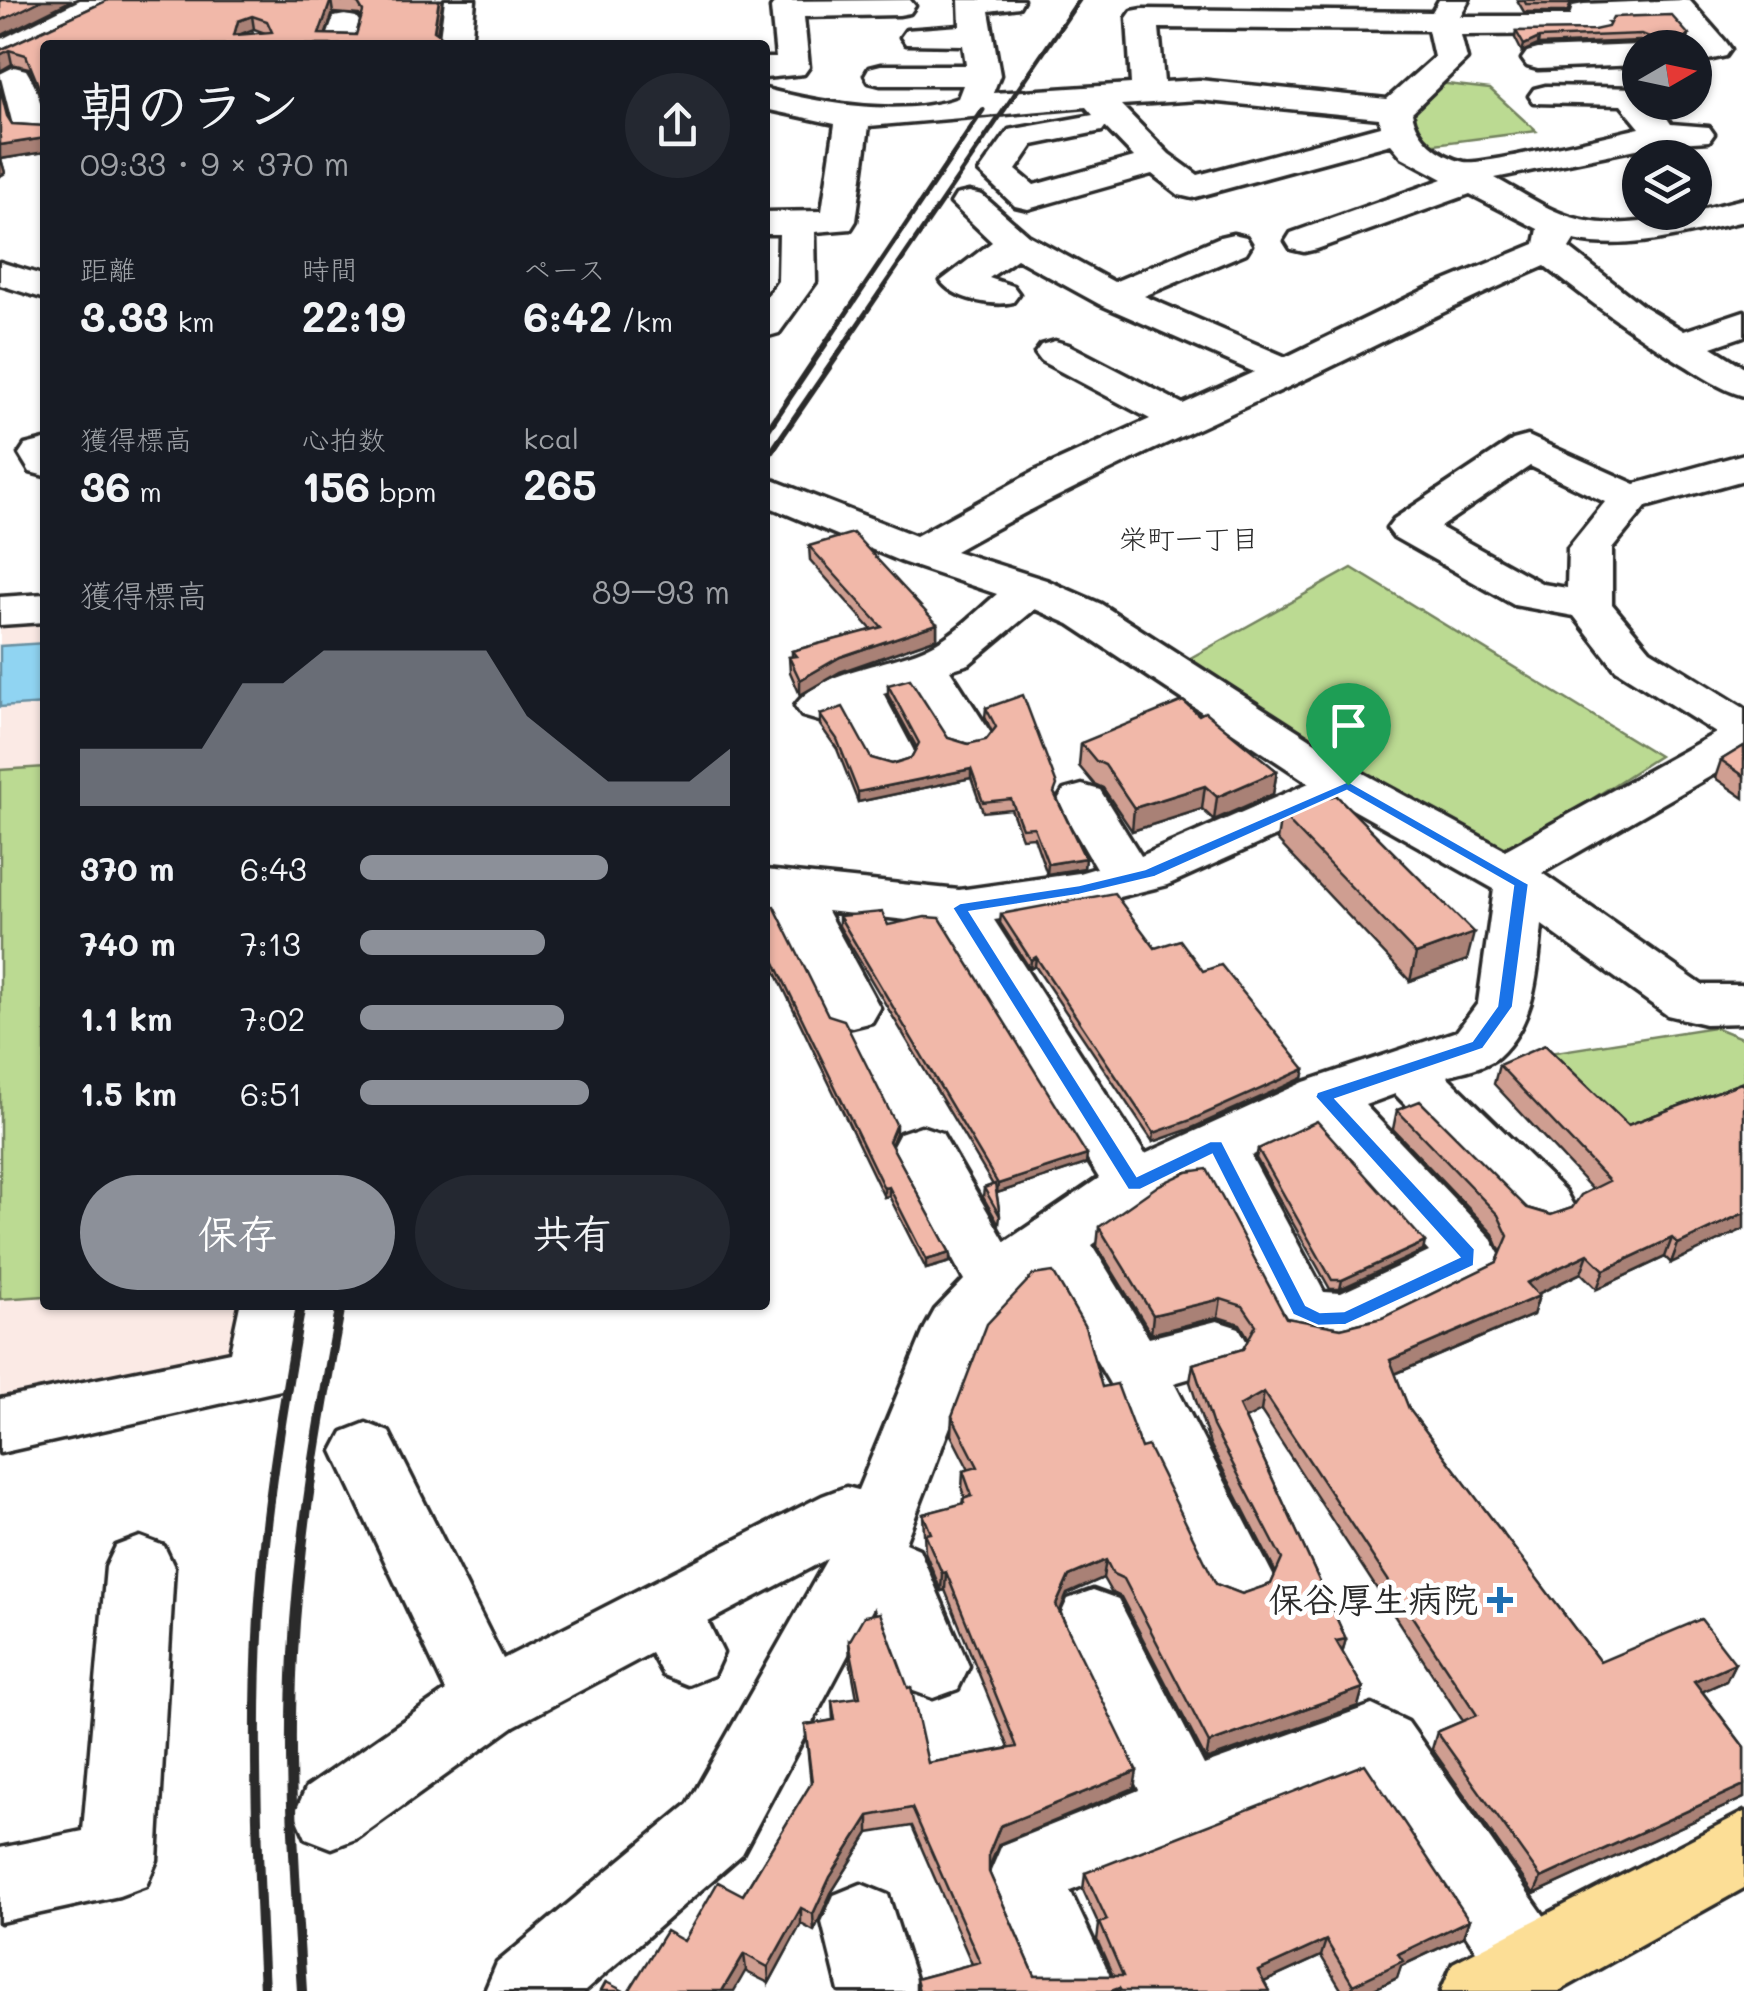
<!DOCTYPE html>
<html lang="ja">
<head>
<meta charset="utf-8">
<style>
	:root { --surface:#171b24; --page:#242831; --text:#f1f3f6; --muted:#9ea1a6; --accent:#8c9099 }
	body { margin:0; font-family:Mali,"Klee One",sans-serif; background:var(--page); color:var(--text); height:100vh; display:flex; flex-direction:column; font-size:38px; white-space:nowrap }
	* { box-sizing:border-box; margin:0 }
	p { font-size:32px; color:var(--muted) }
	.icon { flex:none; width:55px; height:55px; fill:none; stroke:currentColor; stroke-width:2; stroke-linecap:round; stroke-linejoin:round }
	.map { position:relative; flex:1; overflow:hidden }
	.side { position:absolute; left:40px; top:40px; width:730px; height:1270px; display:flex; flex-direction:column; background:var(--surface); border-radius:10px; box-shadow:0 2px 8px #0004 }
	.side>* { flex:none }
	.needle { width:65px; rotate:81deg }
	.controls { position:absolute; left:1622px; top:30px; display:grid; gap:20px }
	.controls a { display:grid; place-items:center; width:90px; height:90px; border-radius:50%; background:var(--surface); box-shadow:0 2px 8px #0004; font-size:50px }
	.pin { position:absolute; display:grid; place-items:center; width:85px; height:85px; color:#fff; margin:-102px -42px; border-radius:50% 50% 50% 0; rotate:-45deg; box-shadow:0 0 10px #0007 }
	.pin .icon { rotate:45deg }
	.round { display:grid; place-items:center; flex:none; width:105px; height:105px; border-radius:52px; background:var(--page) }
	.headline { display:flex; align-items:center; justify-content:space-between; height:170px; padding:0 40px }
	h1 { font-size:55px; font-weight:700; line-height:75px }
	.stats { display:grid; grid-template-columns:repeat(3,1fr); gap:15px; height:170px; padding:10px 40px }
	.stats div { display:grid; align-content:center }
	.stats b { font-size:42px; font-weight:700 }
	.stats small { font-size:28px; font-weight:400 }
	.stats p { font-size:28px }
	.chart { height:280px; padding:20px 40px }
	.chart p { display:flex; justify-content:space-between }
	.chart svg { width:100%; height:180px; margin-top:10px; fill:var(--accent); opacity:.7 }
	.action { display:flex; gap:20px; margin-top:auto; padding:20px 40px }
	.action a { flex:1; height:115px; border-radius:60px; background:var(--accent); color:#fff; font-size:40px; font-weight:700; line-height:115px; text-align:center }
	.action a+a { background:var(--page); color:var(--text) }
	ul { padding:0 40px; list-style:none; font-size:32px }
	li { display:grid; grid-template-columns:160px 120px 1fr; align-items:center; height:75px }
	li i { height:25px; border-radius:12px; background:var(--accent) }
	.map>svg:first-child { display:block }
</style>
</head>
<body>
<div class="map">
<svg width="1744" height="1991" viewBox="0 0 1744 1991">
	<rect width="100%" height="100%" fill="#fff"/>
	<filter id="ink" filterUnits="userSpaceOnUse"><feTurbulence type="fractalNoise" baseFrequency=".01" numOctaves="2"/><feDisplacementMap in="SourceGraphic" scale="20" xChannelSelector="R" yChannelSelector="G"/><feConvolveMatrix kernelMatrix="1 2 1 2 8 2 1 2 1" color-interpolation-filters="sRGB"/></filter>
	<g filter="url(#ink)">
		<!-- built -->
		<path fill="#fbeae5" d="M45 618V1305H243L224 1367 0 1413V620Z"/>
		<!-- green -->
		<g fill="#bbda92" stroke="#73825e" stroke-width="2.5">
			<path d="M1438 83 1490 89 1536 131 1427 145 1405 112Z"/>
			<path d="M1352 568 1659 756 1505 855 1176 666Z"/>
			<path d="M45 767V1296L0 1299V770Z"/>
			<path d="M1714 1027 1744 1039V1086L1622 1131 1549 1053Z"/>
		</g>
		<!-- water -->
		<path fill="#90d4f2" stroke="#6890a2" stroke-width="2.5" d="M45 643V704L0 707V646Z"/>
		<g fill="none" stroke-linecap="round" stroke-linejoin="round">
			<!-- minor casing -->
			<g stroke="#2b2b2b" stroke-width="7">
				<g id="minor">
					<path d="M80 0H119L115 7 0 62V40Z"/>
					<path d="M445 0H475L471 45H439Z"/>
					<path d="M910 0 915 6 910 13 899 15 804 17 809 67 804 74 765 78V58H776L771 8 776 1Z"/>
					<path d="M959 0H1023L1019 7 989 11 1000 75 993 93 1131 84 1127 18 1132 11 1143 9 1432 12 1439 0H1469L1460 16H1570L1573 6 1584 4 1684 0 1690 1 1726 42 1731 49 1726 56 1695 63V48H1683L1693 44 1671 18 1605 21 1608 25 1603 32 1592 34 1461 35 1467 59 1412 112C1416 137 1439 156 1464 162 1481 166 1613 134 1640 128L1621 105 1534 103 1529 96 1534 89 1546 86 1639 88 1640 102H1656L1671 124 1709 127 1714 134 1709 141 1661 144 1495 178C1519 191 1545 209 1571 217 1627 235 1691 211 1744 199V221C1688 233 1631 252 1574 240L1569 248 1643 306 1684 331 1744 311V336L1712 347 1744 367V396C1721 390 1701 375 1681 363 1634 334 1589 301 1545 266 1460 302 1380 344 1297 383 1181 436 1066 488 955 551L1046 580 1101 604 1365 774 1505 850 1716 733 1616 670 1574 616 1514 605 1394 537 1387 528 1394 519 1513 440 1528 436 1635 484 1744 454V480L1646 507 1612 549V604L1650 650 1744 708V757L1542 873 1702 985H1744V1023L1705 1024 1667 1015 1542 925C1537 972 1537 1021 1498 1057 1487 1067 1462 1071 1447 1076L1565 1191 1574 1207 1565 1223 1544 1230 1523 1223 1395 1094 1365 1105 1490 1237 1499 1254 1490 1278C1457 1293 1376 1340 1345 1343 1324 1345 1302 1339 1283 1333L1203 1178 1155 1201 1092 1245 1149 1338 1217 1321 1239 1328 1249 1346 1239 1364 1174 1383 1275 1579 1264 1600 1240 1609 1216 1600 1109 1382 1047 1277 1033 1287 983 1341 905 1543 919 1549 969 1666 958 1689 933 1698 908 1689 874 1606 742 1854 585 1991H485L497 1963 688 1804 827 1559 708 1622 723 1653 713 1675 688 1685 663 1675 651 1653 514 1726 358 1838 332 1848 306 1838 295 1813 306 1788 446 1691 333 1451 343 1432 366 1423 389 1432 503 1659 822 1496 846 1487 858 1490 925 1328 935 1310 964 1280 892 1148 900 1133 921 1126 942 1133 1005 1242 1099 1178 942 924 827 911 880 1008 872 1022 852 1027 832 1022 773 905 765 904V870L959 890 1079 873 1096 868 1057 801 1064 790 1082 785 1100 790 1141 856 1309 783 1069 624 1035 609 969 664 950 670 992 735 985 746 968 750 951 746 912 684 883 693 916 755 908 766 891 770 874 766 845 712 819 721 802 716 795 706C822 667 897 666 936 643 958 631 978 610 997 594L902 562 765 505V477L916 536 1033 472 1150 419 1041 361 1035 353 1041 345 1055 341 1069 345 1183 404 1254 372 1099 304 1017 259 989 278 1013 286 1019 294 1013 302C994 307 953 299 941 281L992 242 951 203 956 195 969 192 982 195 1028 235 1114 282 1220 237 1233 234 1246 237 1251 245 1246 253 1144 296 1286 357 1428 288 1535 244 1538 229 1470 194 1317 249 1304 252 1291 249 1286 241 1291 233 1443 179 1402 157 1391 144 1192 198 1179 195 1152 174 1028 209 1015 206 979 172 1009 130 1093 115 1086 107 869 126 856 221 851 229 815 232 816 282 779 333 765 337V299L778 281 779 234H765V212L822 211 835 124 765 109V89C821 103 902 118 958 98L963 85H881L869 82 865 75 869 68 881 65H966L963 45 906 44 901 37 906 30 960 26ZM1159 28 1428 30 1434 57 1387 99 1199 80 1164 82ZM1199 100 1379 118 1380 126 1198 175 1169 154 1121 105ZM1105 127 1134 157 1034 185 1016 170 1033 145 1102 131ZM1530 466 1605 502 1568 548 1567 588 1543 584 1440 527ZM1345 805 1494 889 1478 1003 1457 1031 1304 1082 1145 1154 994 920 1079 907 1167 885ZM1316 1125 1429 1252 1341 1293 1324 1292 1251 1156Z"/>
					<path d="M345 15 356 17 361 24 356 45H324L334 17Z"/>
					<path d="M1640 45 1649 48H1640V65L1538 69 1527 66 1522 59 1527 52 1538 49Z"/>
					<path d="M14 67 26 70C39 90 45 115 45 137L19 136 14 129 0 74Z"/>
					<path d="M0 262 45 276V299L0 285Z"/>
					<path d="M45 440V476L30 472 19 454 25 445Z"/>
					<path d="M45 594V622L0 625V597Z"/>
					<path d="M240 1305H302L290 1372 281 1390 0 1453V1399L230 1352Z"/>
					<path d="M140 1537 164 1546 174 1567 157 1860 146 1886 119 1896 0 1922V1848L83 1831 106 1567 116 1546Z"/>
					<path d="M1093 1590 1118 1599 1204 1765 1372 1705 1408 1722 1559 1937 1570 1964 1559 1991H1503L1361 1777 1070 1891 1117 1991H1037L991 1887V1871L1002 1845 1139 1790 1058 1621 1068 1599Z"/>
					<path d="M861 1884 888 1895 919 1991H839L822 1922 834 1895Z"/>
				</g>
			</g>
			<!-- major casing -->
			<g stroke="#2b2b2b" stroke-width="7">
				<path id="major" d="M1744 1812V1888L1559 1991H1441L1453 1963Z"/>
			</g>
			<!-- minor -->
			<use href="#minor" fill="#fff" fill-rule="evenodd"/>
			<!-- major -->
			<use href="#major" fill="#fcde96" fill-rule="evenodd"/>
			<!-- rail-far2 -->
			<g stroke="#2b2b2b" stroke-width="5">
				<path d="M829 339 983 110"/>
				<path d="M848 339 1079 0"/>
			</g>
			<!-- rail-far1 -->
			<g stroke="#2b2b2b" stroke-width="6">
				<path d="M765 434 830 337"/>
				<path d="M765 461 850 337"/>
			</g>
			<!-- rail -->
			<g stroke="#2b2b2b" stroke-width="10">
				<path d="M264 1991C258 1866 252 1741 259 1616 265 1512 283 1408 301 1305"/>
				<path d="M302 1991C295 1879 287 1767 293 1654 299 1537 319 1421 341 1305"/>
			</g>
		</g>
		<!-- wall -->
		<g fill="#cf9e91" stroke="#2b2b2b" stroke-width="2.5" fill-rule="evenodd">
			<path d="M108 0H443L437 33 440 35 442 45H45V152L1 159 5 173 0 176V87L7 117 12 124 44 126 43 103 29 68 12 64 0 71V50ZM333 13 359 15 361 18 356 35 326 34ZM254 29 265 33 241 34Z"/>
			<path d="M1517 0H1591L1572 2 1567 12H1524Z"/>
			<path d="M1516 31 1689 35 1687 42 1684 44 1683 48H1645V45H1648L1640 41 1538 45 1522 52 1515 38Z"/>
			<path d="M809 546 937 624V638L840 672 800 695 790 672 789 657H792V651L872 630 810 560Z"/>
			<path d="M888 685 948 738 968 744 986 740 992 732 985 717 986 708 1056 796 1085 858 1084 868 1047 874 1034 837 1022 838 1011 809 983 812 971 778 858 802 837 749 820 725V715L871 758 892 764 911 758 917 748 888 695Z"/>
			<path d="M1199 715 1277 771 1273 794 1214 820 1202 809 1132 831 1103 788 1094 784 1079 766 1081 743Z"/>
			<path d="M1744 746V798L1715 778 1721 760Z"/>
			<path d="M1281 814 1467 960 1410 981 1277 840Z"/>
			<path d="M765 907 896 1133 891 1145 950 1253V1262L926 1269 889 1196 884 1197 765 950Z"/>
			<path d="M1001 914 1155 948 1203 971 1305 1069 1303 1078 1190 1129 1153 1142 1035 966 1030 969 1000 923Z"/>
			<path d="M839 916 888 925 1086 1164 997 1193 996 1190 1000 1216 999 1225 983 1197 984 1188 993 1185 839 926Z"/>
			<path d="M1499 1065 1628 1125 1741 1083 1671 1263 1665 1257 1597 1289 1581 1273 1537 1294 1539 1296 1533 1315 1395 1374 1409 1409 1600 1662 1735 1663 1726 1681 1702 1691 1744 1747V1798L1534 1894 1432 1749 1437 1732 1463 1721 1261 1411 1245 1419 1346 1639 1342 1652 1363 1688 1358 1706 1206 1760 1121 1597 1111 1592 1103 1578 1067 1594 1060 1611 1134 1788 999 1844 989 1867V1872L1035 1976H1113L1097 1940 1099 1925 1083 1890 1085 1873 1463 1937 1401 1966 1397 1978 1370 1991H1342L1321 1956 1264 1982 1269 1991H916V1979L972 1964 912 1826 869 1833 831 1893 814 1931 801 1924 769 1983 684 1941 743 1895 811 1784 805 1725 833 1720 832 1701 857 1698 850 1660 849 1642 928 1763 1009 1748 945 1590 941 1591 925 1552 923 1514 962 1504 963 1499 965 1498 962 1490 963 1471 969 1470 951 1435 952 1416 1102 1387 1141 1448 1216 1584 1242 1594 1271 1584 1276 1573 1210 1444 1190 1382 1193 1364 1243 1349 1249 1339 1240 1324 1218 1317 1151 1334 1097 1246 1099 1227 1286 1318 1341 1328 1382 1318 1497 1262 1501 1253 1493 1234 1393 1129 1397 1110 1527 1208 1551 1215 1572 1208 1592 1189 1494 1084Z"/>
			<path d="M1258 1149 1423 1251 1340 1289H1330L1256 1158Z"/>
		</g>
		<!-- shaded-wall -->
		<g fill="#a98176" stroke="#2b2b2b" stroke-width="2.5">
			<path d="M42 0H72L0 36V21Z"/>
			<path d="M331 0 333 13 322 45 319 34Z"/>
			<path d="M439 0H443L435 44 434 31Z"/>
			<path d="M252 16 254 29 241 34 234 35 238 21Z"/>
			<path d="M1539 38 1538 45 1522 52 1524 45Z"/>
			<path d="M9 50 12 64 0 71V55Z"/>
			<path d="M45 138V152L0 159V145Z"/>
			<path d="M1 159 5 173 0 176V160Z"/>
			<path d="M937 624V638L840 672 800 695V680L840 657Z"/>
			<path d="M971 769V778L858 802V792Z"/>
			<path d="M1277 771 1273 794 1214 820 1217 797Z"/>
			<path d="M1205 786 1202 809 1132 831 1134 808Z"/>
			<path d="M1085 858 1084 868 1047 874 1048 864Z"/>
			<path d="M1474 933 1467 960 1410 981 1416 954Z"/>
			<path d="M1036 957 1035 966 1030 969 1031 960Z"/>
			<path d="M1305 1069 1303 1078 1190 1129 1153 1142 1154 1133Z"/>
			<path d="M896 1124V1133L889 1150V1141Z"/>
			<path d="M1087 1155 1086 1164 997 1193 998 1184Z"/>
			<path d="M889 1187V1196L884 1197V1188Z"/>
			<path d="M1744 1213V1229L1671 1263 1678 1244Z"/>
			<path d="M1672 1238 1665 1257 1597 1289 1604 1270Z"/>
			<path d="M1425 1242 1423 1251 1340 1289 1342 1280Z"/>
			<path d="M950 1253V1262L926 1269V1260Z"/>
			<path d="M1588 1254 1581 1273 1521 1302 1527 1283Z"/>
			<path d="M1539 1296 1533 1315 1385 1378 1390 1360Z"/>
			<path d="M1221 1299 1218 1317 1151 1334 1153 1315Z"/>
			<path d="M1264 1392 1261 1411 1236 1424 1239 1406Z"/>
			<path d="M1106 1560 1103 1578 1067 1594 1055 1623 1056 1605 1069 1576Z"/>
			<path d="M946 1572 945 1590 941 1591 942 1573Z"/>
			<path d="M1346 1639 1341 1657 1336 1641Z"/>
			<path d="M1735 1663 1726 1681 1686 1699 1694 1681Z"/>
			<path d="M1363 1688 1358 1706 1206 1760 1209 1743Z"/>
			<path d="M1137 1771 1134 1788 999 1844 988 1870 989 1853 1000 1826Z"/>
			<path d="M1744 1785V1798L1534 1894 1541 1878Z"/>
			<path d="M869 1816V1833L831 1893 814 1931 813 1914 830 1877Z"/>
			<path d="M801 1908V1924L769 1983 768 1967Z"/>
			<path d="M1469 1920 1463 1937 1401 1966 1397 1978 1370 1991H1351L1353 1985 1398 1954Z"/>
			<path d="M1326 1940 1321 1956 1253 1987 1258 1971Z"/>
			<path d="M744 1954 746 1970 734 1991H722Z"/>
		</g>
		<!-- building -->
		<g fill="#f1b8a9" stroke="#2b2b2b" stroke-width="2.5" fill-rule="evenodd">
			<path d="M0 0H42L0 21Z"/>
			<path d="M108 0H439L434 31 440 35 439 45H45V138L0 145V88L7 116 12 124 44 126 43 97 26 55 9 50 0 55V50ZM331 0 357 2 363 12 356 35 319 34ZM252 16 267 21 272 32 234 35 238 21Z"/>
			<path d="M1524 0H1571L1569 4H1526Z"/>
			<path d="M1671 15 1689 35 1681 39 1684 44 1645 45 1653 44 1654 39 1642 34 1539 38 1524 45 1516 31 1594 30 1608 27 1613 17Z"/>
			<path d="M853 533 937 624 840 657 800 680 789 657 796 656 792 651 882 627 809 546Z"/>
			<path d="M910 679 948 738 968 744 986 740 996 727 986 708 1023 695 1057 785 1054 793 1085 858 1048 864 1034 827 1022 828 1011 799 983 802 971 769 858 792 837 739 820 715 843 707 871 758 892 764 911 758 919 743 888 685Z"/>
			<path d="M1183 701 1199 715 1205 712 1277 771 1217 797 1205 786 1134 808 1105 765 1096 761 1081 743Z"/>
			<path d="M1744 746V776L1721 760Z"/>
			<path d="M1336 795 1474 933 1416 954 1281 814 1314 799 1318 801Z"/>
			<path d="M1114 893 1155 948 1180 940 1203 971 1221 965 1305 1069 1191 1120 1154 1133 1036 957 1031 960 1001 914Z"/>
			<path d="M774 906 828 1015 844 1020 896 1124 889 1141 950 1253 926 1260 889 1187 884 1188 765 942V907Z"/>
			<path d="M882 912 888 925 925 917 940 918 1087 1155 998 1184 839 916Z"/>
			<path d="M1545 1045 1628 1125 1741 1083 1744 1086V1213L1678 1244 1672 1238 1604 1270 1588 1254 1527 1283 1539 1296 1390 1360 1409 1409 1600 1662 1701 1619 1735 1663 1694 1681 1744 1747V1785L1541 1878 1437 1732 1477 1715 1264 1392 1239 1406 1346 1639 1336 1641 1363 1688 1209 1743 1124 1579 1113 1574 1106 1560 1069 1576 1056 1605 1137 1771 1000 1826 989 1853V1872L1035 1976H1123L1100 1923 1107 1920 1085 1873 1365 1764 1469 1920 1398 1954 1403 1961 1353 1985 1326 1940 1258 1971 1269 1991H1121L1119 1988 1111 1991H919L916 1979 980 1962 912 1808 869 1816 830 1877 813 1914 801 1908 768 1967 744 1954 722 1991H629L666 1931 684 1941 718 1882 743 1895 812 1782 805 1725 835 1720 832 1701 860 1697 849 1642 864 1616 880 1613 908 1688 911 1687 928 1763 1017 1747 946 1572 942 1573 925 1534 931 1533 923 1514 964 1503 963 1499 972 1496 963 1471 978 1467 952 1416 987 1324 1033 1275 1053 1272 1085 1327 1102 1387 1117 1384 1141 1448 1148 1446 1216 1584 1242 1594 1271 1584 1282 1559 1213 1426 1193 1364 1243 1349 1256 1325 1243 1306 1221 1299 1153 1315 1099 1227 1159 1185 1187 1172 1207 1169 1286 1318 1341 1328 1382 1318 1497 1262 1508 1236 1498 1215 1397 1110 1420 1101 1527 1208 1551 1215 1572 1208 1581 1195 1609 1181 1499 1065Z"/>
			<path d="M1317 1121 1425 1242 1342 1280H1332L1258 1149Z"/>
			<path d="M995 1184 1000 1216 984 1188Z"/>
			<path d="M606 1982 624 1991H601Z"/>
		</g>
	</g>
	<!-- route -->
	<path fill="#1a73e8" stroke="#fff" stroke-width="2.5" fill-rule="evenodd" d="M1348 781 1529 884 1513 1007 1483 1049 1336 1099 1475 1249 1474 1266 1346 1325 1318 1326 1293 1315 1212 1155 1140 1190H1128L952 908 960 903 1079 885 1145 869ZM1347 791 1513 886 1497 1006 1472 1041 1317 1092 1315 1097 1459 1257 1344 1311 1320 1312 1306 1305 1222 1141H1210L1137 1176 970 912 1079 895 1155 877Z"/>
	<!-- markers -->
	<path fill="#1f6fb2" stroke="#fff" stroke-width="4" d="M1495 1585h10v10h10v10h-10v10h-10v-10h-10v-10h10z"/>
	<g text-anchor="middle" stroke-width="10" stroke-linejoin="round" paint-order="stroke">
		<!-- far-neighbourhood labels -->
		<g font-size="28" fill="#2b2b2b" stroke="#fff">
			<text x="1189" y="549">栄町一丁目</text>
		</g>
		<!-- near-poi labels -->
		<g font-size="35" font-weight="bold" fill="#2b2b2b" stroke="#fff" text-anchor="end">
			<text x="1478" y="1612">保谷厚生病院</text>
		</g>
	</g>
</svg>
<div class="controls">
<a><svg class="needle" viewBox="-14 -14 28 28"><path d="M0-13l5 13h-10z" fill="#e53935"/><path d="M0 13l5-13h-10z" fill="#9ea1a6"/></svg></a>
<a><svg class="icon" aria-label="layers" viewBox="0 0 24 24"><path d="M12 4l9 5-9 5-9-5zM3 14l9 5 9-5"/></svg></a>
</div>
<div class="pin" style="left:1348px;top:785px;background:#1e9e55"><svg class="icon" aria-label="arrive" viewBox="0 0 24 24"><path d="M6 21V4h12l-3 4 3 4H6"/></svg></div>
<section class="side">
<div class="headline"><div><h1>朝のラン</h1><p>09:33 · 9 × 370 m</p></div><a class="round"><svg class="icon" aria-label="share" viewBox="0 0 24 24"><path d="M12 15V3M7 8l5-5 5 5M5 13v7h14v-7"/></svg></a></div>
<div class="stats">
<div><p>距離</p><b>3.33<small> km</small></b></div>
<div><p>時間</p><b>22:19</b></div>
<div><p>ペース</p><b>6:42<small> /km</small></b></div>
</div>
<div class="stats">
<div><p>獲得標高</p><b>36<small> m</small></b></div>
<div><p>心拍数</p><b>156<small> bpm</small></b></div>
<div><p>kcal</p><b>265</b></div>
</div>
<div class="chart"><p><span>獲得標高</span>89–93 m</p>
<svg viewBox="0 0 160 44" preserveAspectRatio="none"><path d="M0 44V30L10 30L20 30L30 30L40 14L50 14L60 6L70 6L80 6L90 6L100 6L110 22L120 30L130 38L140 38L150 38L160 30V44z"/></svg>
</div>
<ul>
<li><b>370 m</b>6:43<i style="width:67%"></i></li>
<li><b>740 m</b>7:13<i style="width:50%"></i></li>
<li><b>1.1 km</b>7:02<i style="width:55%"></i></li>
<li><b>1.5 km</b>6:51<i style="width:62%"></i></li>
</ul>
<div class="action"><a>保存</a><a>共有</a></div>
</section>
</div>
</body>
</html>
